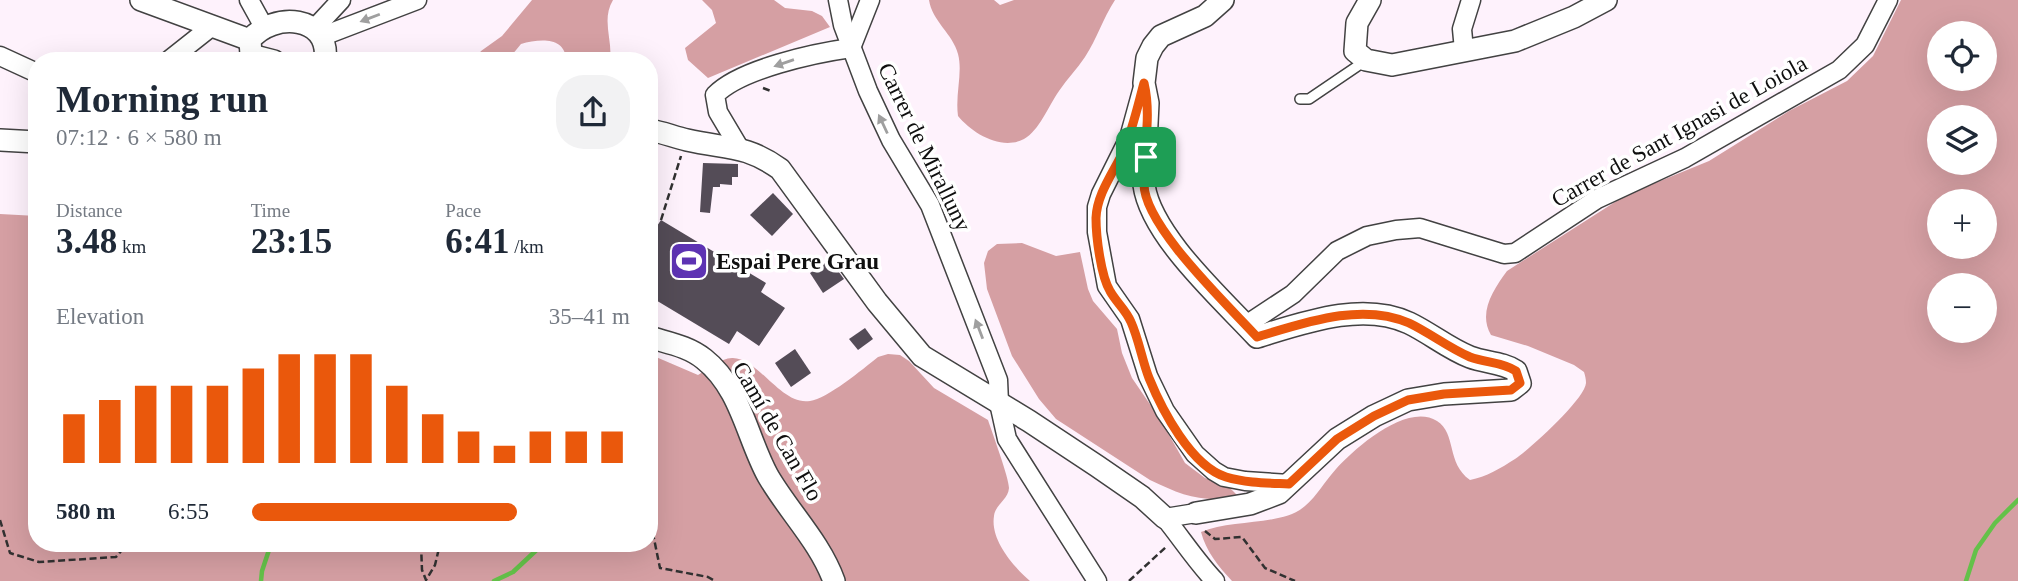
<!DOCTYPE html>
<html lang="en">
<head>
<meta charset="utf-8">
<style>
	:root { --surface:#fff; --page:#f2f2f3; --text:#1f2937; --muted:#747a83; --accent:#ea580c }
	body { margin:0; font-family:"Times New Roman",serif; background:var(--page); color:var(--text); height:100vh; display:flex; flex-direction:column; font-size:26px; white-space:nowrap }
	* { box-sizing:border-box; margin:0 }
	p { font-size:23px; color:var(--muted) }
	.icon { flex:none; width:38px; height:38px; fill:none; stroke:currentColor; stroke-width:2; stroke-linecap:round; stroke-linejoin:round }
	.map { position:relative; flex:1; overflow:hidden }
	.side { position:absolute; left:28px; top:52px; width:630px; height:500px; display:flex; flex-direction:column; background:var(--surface); border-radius:28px; box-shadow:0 7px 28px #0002 }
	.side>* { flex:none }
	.buttons { position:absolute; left:1927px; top:21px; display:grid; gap:14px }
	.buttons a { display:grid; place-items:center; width:70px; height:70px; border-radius:50%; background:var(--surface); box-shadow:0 7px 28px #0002; font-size:35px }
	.pin { position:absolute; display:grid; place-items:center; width:60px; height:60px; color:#fff; margin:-30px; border-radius:14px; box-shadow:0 4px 10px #0006 }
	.round { display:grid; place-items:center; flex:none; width:74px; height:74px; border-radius:28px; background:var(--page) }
	.headline { display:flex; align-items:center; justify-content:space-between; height:119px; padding:0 28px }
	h1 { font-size:38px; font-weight:800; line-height:52px }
	.figures { display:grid; grid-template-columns:repeat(3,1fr); gap:10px; height:119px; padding:7px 28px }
	.figures div { display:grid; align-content:center }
	.figures b { font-size:35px; font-weight:800 }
	.figures small { font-size:19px; font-weight:400 }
	.figures p { font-size:19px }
	.chart { height:196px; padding:14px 28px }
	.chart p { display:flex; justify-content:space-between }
	.chart svg { width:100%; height:126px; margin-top:7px; stroke:var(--accent); stroke-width:6 }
	ul { padding:0 28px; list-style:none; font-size:23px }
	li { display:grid; grid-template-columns:112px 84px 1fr; align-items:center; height:52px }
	li i { height:18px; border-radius:9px; background:var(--accent) }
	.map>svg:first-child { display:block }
</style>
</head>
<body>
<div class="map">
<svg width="2018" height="581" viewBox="0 0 2018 581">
	<rect width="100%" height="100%" fill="#fef2fc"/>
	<!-- forest -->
	<g fill="#d59fa3" fill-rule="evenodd">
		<path d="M532 0H613C601 20 613 40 610 61H566C566 36 539 39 521 44L507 61H474L481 51 502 36Z"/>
		<path d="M702 0H774L785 8 812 11 822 16 830 27 708 78 688 60 685 48 716 23 712 10Z"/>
		<path d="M929 0H994L1000 5 1014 0H1115C1103 18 1097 39 1085 57 1077 69 1067 79 1059 91 1049 105 1039 131 1024 139 1001 151 972 133 958 116 955 94 963 73 958 54 953 34 932 21 929 0Z"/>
		<path d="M1901 0H2018V581H1232C1218 566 1206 551 1201 532 1232 519 1283 526 1305 506 1317 496 1325 481 1336 469 1355 448 1407 402 1437 421 1457 434 1446 463 1470 480 1486 477 1501 468 1515 459 1530 449 1585 399 1586 383 1586 379 1585 375 1584 372L1574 365 1528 346 1491 335C1478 313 1493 290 1507 271L1626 195 1709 161 1789 111 1847 81 1873 56ZM1939 33H1984V79H1939ZM1939 117H1984V163H1939ZM1939 201H1984V247H1939ZM1939 285H1984V331H1939Z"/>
		<path d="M0 214 37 216V544H649V354L698 375C707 370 721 358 732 358 758 357 781 406 810 401 827 399 863 369 878 357L888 354 900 355 909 361 934 388 988 420C992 432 1009 478 1009 488 1008 500 995 505 994 516 990 540 1014 567 1030 581H0Z"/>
		<path d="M1022 243 1056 256 1080 252 1088 289 1093 301 1117 329 1122 353 1132 378 1160 419 1185 463 1205 478 1229 487 1239 497C1203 503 1183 496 1150 480L1056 419 1039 399 1012 356 987 289 984 263 988 251 997 244Z"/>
	</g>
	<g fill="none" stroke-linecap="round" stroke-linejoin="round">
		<!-- stream -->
		<g stroke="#64c149" stroke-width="4.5">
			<path d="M261 581 262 571 271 544"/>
			<path d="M494 581 513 572 543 544"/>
			<path d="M1966 581 1976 550 1995 523 2018 500"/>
		</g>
	</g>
	<!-- building -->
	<g fill="#544c57">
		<path d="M703 163 738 164V177H732V185L720 184V187H713L710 213 700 212Z"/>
		<path d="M773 193 793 214 772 236 750 215Z"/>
		<path d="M661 220 766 283 761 292 785 308 759 346 737 331 729 344 649 296V238Z"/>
		<path d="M830 260 844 279 823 293 810 273Z"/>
		<path d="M865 328 873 339 858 350 849 339Z"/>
		<path d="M795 349 811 373 791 387 775 363Z"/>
	</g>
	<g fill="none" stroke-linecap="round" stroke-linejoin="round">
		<!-- service casing -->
		<g stroke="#424242" stroke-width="12">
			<path id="service" d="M1300 99H1309L1365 61"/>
		</g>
		<!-- minor casing -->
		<g stroke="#424242" stroke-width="21">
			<g id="minor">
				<path d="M249 0 264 27"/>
				<path d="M838 0 843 25 868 91 891 140 930 205 998 380 999 403 1007 439 1097 581"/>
				<path d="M315 28 341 0"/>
				<path d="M323 36 417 0"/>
				<path d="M851 48 870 0"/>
				<path d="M1464 50 1462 29 1471 0"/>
				<path d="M0 56 37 73"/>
				<path d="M168 61 211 27"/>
				<path d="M1143 87 1129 138 1101 194 1097 207V232L1107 286 1130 319 1148 376 1165 411 1195 454 1214 471 1224 477 1245 481 1289 484"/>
				<path d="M740 149 718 112 715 95C740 69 815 53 851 48"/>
				<path d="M1246 325 1293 294 1337 251 1367 236 1396 230 1420 228 1504 254 1515 253 1597 199 1685 158 1839 70 1865 45 1888 0"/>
				<path d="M1196 513 1165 518C1182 539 1196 561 1215 581"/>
			</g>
		</g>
		<!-- tertiary casing -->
		<g stroke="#424242" stroke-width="24">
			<g id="tertiary">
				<path d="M141 0 250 40"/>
				<path d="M1370 0 1357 23 1355 51 1366 60 1392 65 1515 41 1574 17 1606 0"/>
				<path d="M251 55 250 40C273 11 331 15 325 61"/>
				<path d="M251 55 274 61"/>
				<path d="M649 130C662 132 674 137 687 140 726 149 745 144 780 169L877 302 922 356 1029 421 1097 466 1142 497 1165 518"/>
				<path d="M0 140 37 142"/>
				<path d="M649 337C668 343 688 346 704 359 741 388 747 438 768 476 789 512 820 542 834 581"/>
				<path d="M1196 513 1250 504 1279 493 1337 439 1374 416 1408 400 1444 394 1511 390 1520 383 1516 371C1502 362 1486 363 1470 357 1449 349 1430 333 1409 323 1362 301 1303 323 1257 337 1222 299 1151 236 1144 185L1148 103 1144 83 1147 58 1153 46 1161 36 1205 16 1223 0"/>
			</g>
		</g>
		<!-- path -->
		<g stroke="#313131" stroke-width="2.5" stroke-dasharray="7 3.5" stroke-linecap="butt">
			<path d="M763 88 771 91"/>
			<path d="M661 220 681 156"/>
			<path d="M649 491 651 494 652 529 660 568 708 577 715 581"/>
			<path d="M0 520 10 553 39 562 116 557 127 544"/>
			<path d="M1205 531 1215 539 1242 537 1265 568 1295 581"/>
			<path d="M421 544 422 570 426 580 435 565 440 544"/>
			<path d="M1129 581 1166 547"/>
		</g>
		<!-- service -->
		<use href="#service" stroke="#fff" stroke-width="9"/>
		<!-- minor -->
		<use href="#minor" stroke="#fff" stroke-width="18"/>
		<!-- tertiary -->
		<use href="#tertiary" stroke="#fff" stroke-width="21"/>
	</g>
	<!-- one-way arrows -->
	<defs><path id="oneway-solid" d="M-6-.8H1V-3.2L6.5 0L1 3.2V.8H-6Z" transform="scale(1.75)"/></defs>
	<g fill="#9f9f9f">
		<use href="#oneway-solid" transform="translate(370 18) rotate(159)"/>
		<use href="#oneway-solid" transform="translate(784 63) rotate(161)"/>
		<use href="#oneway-solid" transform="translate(883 124) rotate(-115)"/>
		<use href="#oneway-solid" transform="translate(979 329) rotate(-111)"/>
	</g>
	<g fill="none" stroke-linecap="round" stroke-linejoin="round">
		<!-- route casing -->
		<g stroke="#fff" stroke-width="14">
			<path id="route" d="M1144 83C1152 117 1143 150 1144 184 1144 226 1228 305 1257 337 1304 323 1361 302 1409 323 1430 333 1449 348 1470 357 1486 363 1502 362 1516 371L1520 383 1511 390 1444 394 1408 400 1374 416 1337 439 1289 484C1268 483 1246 483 1226 477 1191 466 1162 410 1149 378 1142 360 1139 340 1131 322 1126 310 1116 302 1110 291 1101 276 1096 237 1096 218 1097 193 1114 172 1124 150 1133 128 1138 105 1144 83Z"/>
		</g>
		<!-- route -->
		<use href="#route" stroke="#ea580c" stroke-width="9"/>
	</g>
	<!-- icons -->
	<defs>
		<g id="stadium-square" transform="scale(2.0125)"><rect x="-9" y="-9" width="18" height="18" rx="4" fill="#5d33b3" stroke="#fff"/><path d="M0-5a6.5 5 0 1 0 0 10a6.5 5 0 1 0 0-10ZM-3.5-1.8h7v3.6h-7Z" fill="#fff"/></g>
	</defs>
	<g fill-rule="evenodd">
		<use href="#stadium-square" x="689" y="261"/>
	</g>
	<g text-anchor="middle" stroke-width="7" stroke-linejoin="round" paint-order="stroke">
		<!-- street labels -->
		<g font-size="23" fill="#0f0f0f" stroke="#fff">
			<text transform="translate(1679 131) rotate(-29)" y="8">Carrer de Sant Ignasi de Loiola</text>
			<text transform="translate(925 147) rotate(64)" y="8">Carrer de Miralluny</text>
			<text transform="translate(778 431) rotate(60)" y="8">Camí de Can Flo</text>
		</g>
		<!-- poi labels -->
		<g font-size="23" font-weight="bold" fill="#0f0f0f" stroke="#fff" text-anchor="start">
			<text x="716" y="269">Espai Pere Grau</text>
		</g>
	</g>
</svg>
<div class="buttons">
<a><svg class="icon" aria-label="locate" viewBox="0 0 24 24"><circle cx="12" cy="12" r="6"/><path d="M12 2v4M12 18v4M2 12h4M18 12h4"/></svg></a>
<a><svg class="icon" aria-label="layers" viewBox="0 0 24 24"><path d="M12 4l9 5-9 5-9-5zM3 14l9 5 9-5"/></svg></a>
<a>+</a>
<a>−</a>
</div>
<div class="pin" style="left:1146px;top:157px;background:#1e9e55"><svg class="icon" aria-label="arrive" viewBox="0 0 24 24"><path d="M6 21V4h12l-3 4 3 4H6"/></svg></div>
<section class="side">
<div class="headline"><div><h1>Morning run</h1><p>07:12 · 6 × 580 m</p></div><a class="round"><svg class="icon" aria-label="share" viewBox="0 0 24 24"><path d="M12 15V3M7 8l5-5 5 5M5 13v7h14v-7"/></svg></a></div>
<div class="figures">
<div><p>Distance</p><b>3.48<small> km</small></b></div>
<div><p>Time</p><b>23:15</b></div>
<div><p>Pace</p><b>6:41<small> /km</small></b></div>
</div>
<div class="chart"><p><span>Elevation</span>35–41 m</p>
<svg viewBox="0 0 160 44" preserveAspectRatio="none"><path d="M5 44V27M15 44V22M25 44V17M35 44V17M45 44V17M55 44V11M65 44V6M75 44V6M85 44V6M95 44V17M105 44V27M115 44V33M125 44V38M135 44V33M145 44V33M155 44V33"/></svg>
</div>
<ul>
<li><b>580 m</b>6:55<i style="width:70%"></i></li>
</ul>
</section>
</div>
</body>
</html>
